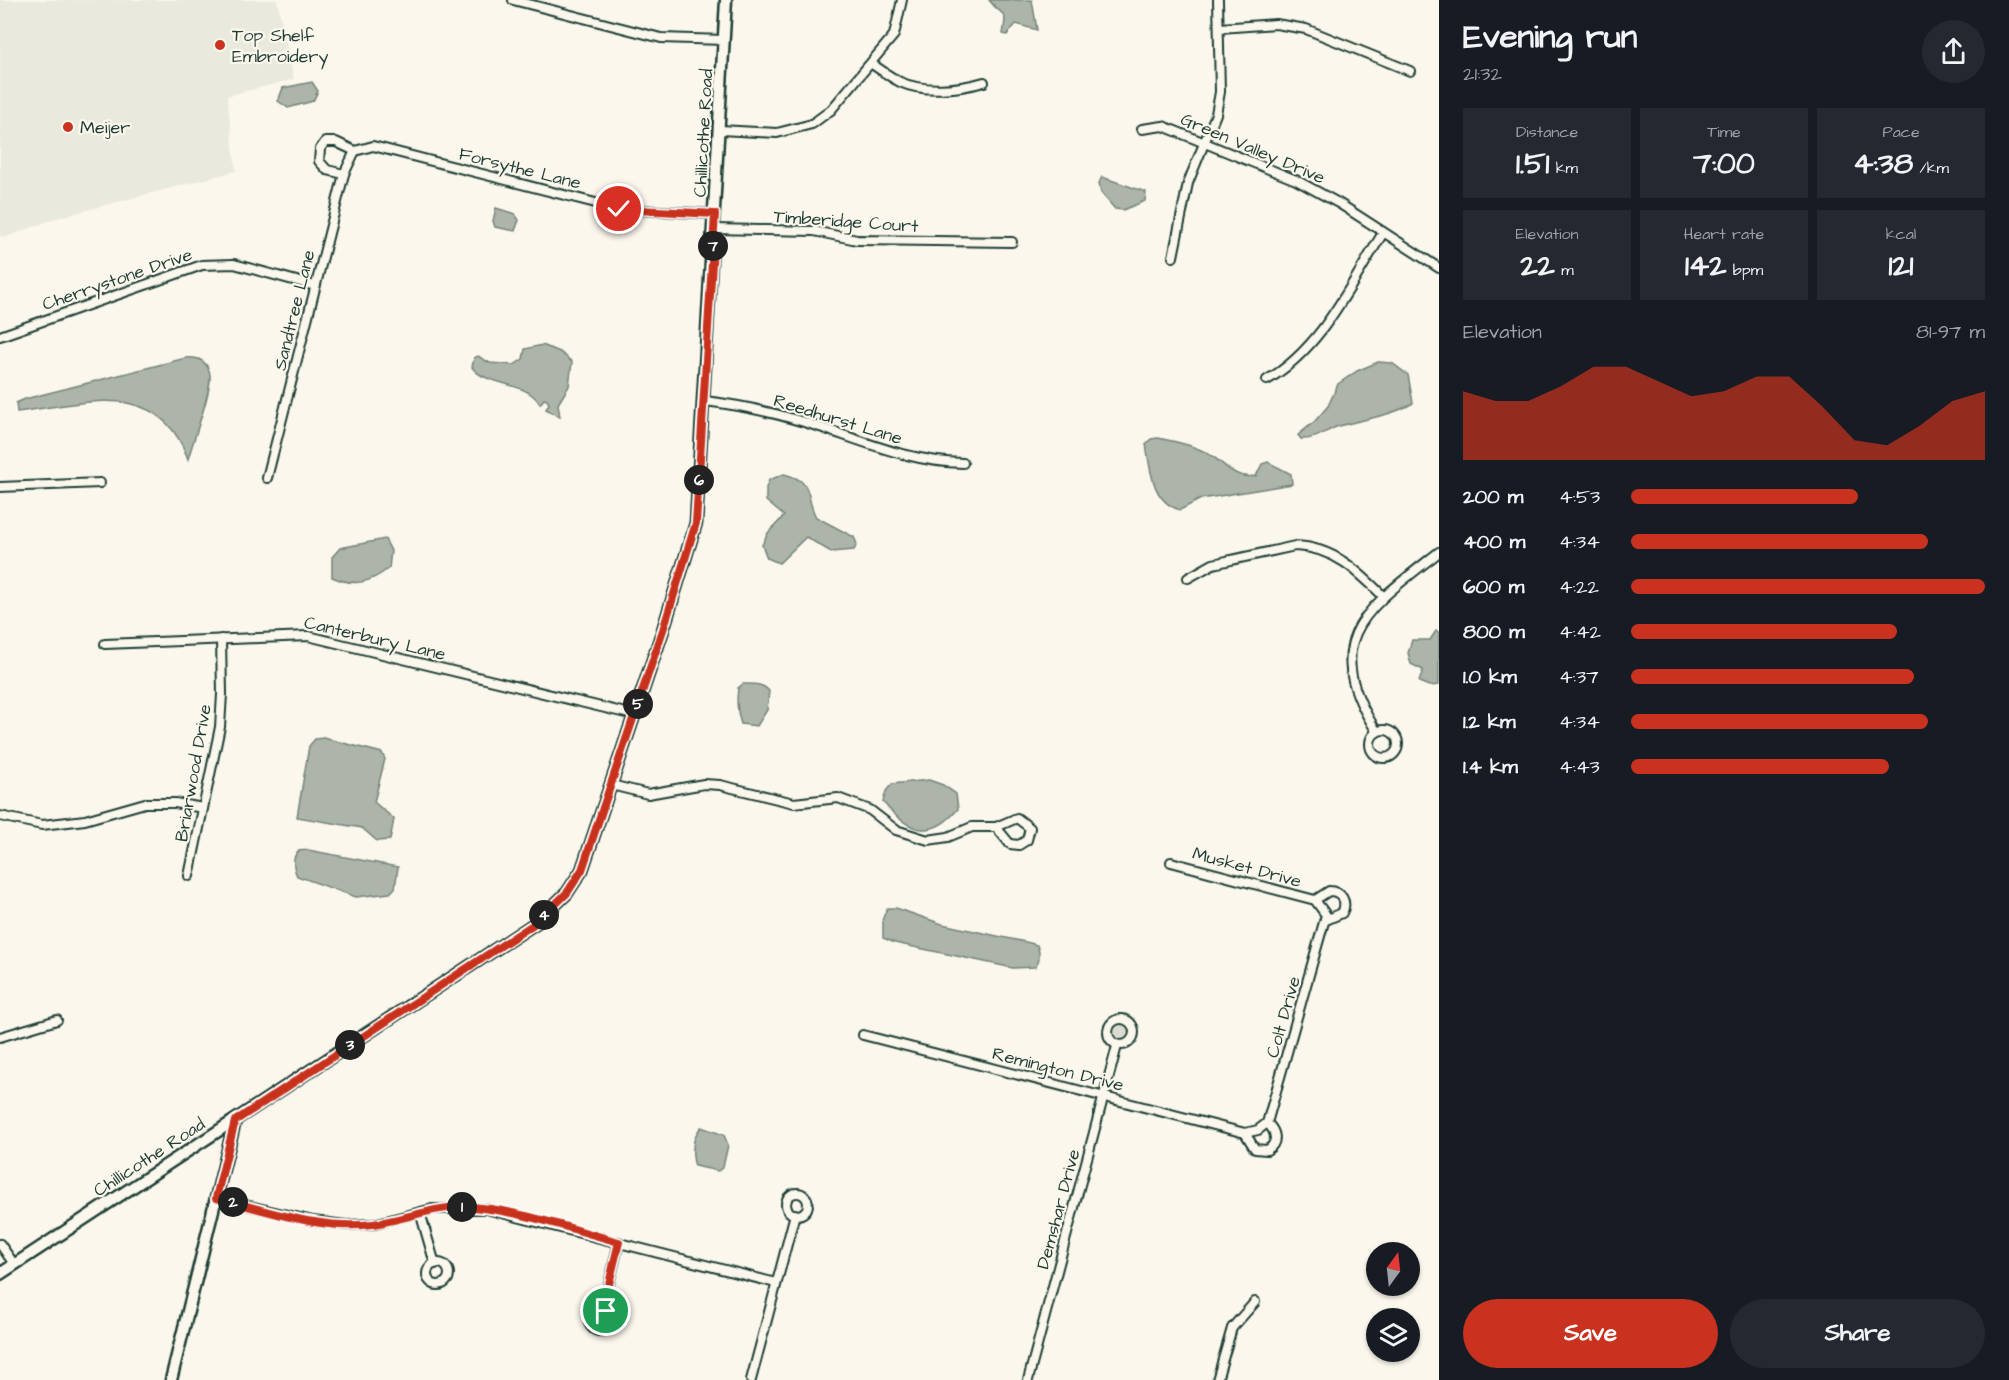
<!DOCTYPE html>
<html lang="en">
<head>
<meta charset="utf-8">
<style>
	:root { --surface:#171b24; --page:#242831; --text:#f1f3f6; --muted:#9ea1a6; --accent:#c8321e }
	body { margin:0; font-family:"Architects Daughter",sans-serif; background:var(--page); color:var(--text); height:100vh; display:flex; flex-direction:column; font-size:22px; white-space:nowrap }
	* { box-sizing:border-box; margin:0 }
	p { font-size:20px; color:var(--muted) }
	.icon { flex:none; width:33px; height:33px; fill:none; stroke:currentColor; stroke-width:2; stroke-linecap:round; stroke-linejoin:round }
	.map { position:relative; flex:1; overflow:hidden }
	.drawer { display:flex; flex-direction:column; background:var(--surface); width:570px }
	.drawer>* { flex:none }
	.needle { width:39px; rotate:15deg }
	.buttons { position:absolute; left:1366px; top:1242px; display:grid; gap:12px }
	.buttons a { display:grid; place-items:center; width:54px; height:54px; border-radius:50%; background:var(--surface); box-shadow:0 2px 4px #0004; font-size:30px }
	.pin { position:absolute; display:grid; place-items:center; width:51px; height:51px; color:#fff; margin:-26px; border:3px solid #fff; border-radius:50%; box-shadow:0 2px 6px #0007 }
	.km { position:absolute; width:30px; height:30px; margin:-15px; border-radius:50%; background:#222; color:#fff; font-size:16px; line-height:30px; text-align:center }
	.round { display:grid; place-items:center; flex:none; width:63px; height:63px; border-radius:32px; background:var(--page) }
	.overview { display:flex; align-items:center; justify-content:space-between; height:102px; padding:0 24px }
	h1 { font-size:33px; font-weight:700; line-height:45px }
	.figures { display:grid; grid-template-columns:repeat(3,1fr); gap:9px; height:102px; padding:6px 24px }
	.figures div { display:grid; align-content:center; border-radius:0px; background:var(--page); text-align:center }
	.figures b { font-size:30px; font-weight:700 }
	.figures small { font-size:16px; font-weight:400 }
	.figures p { font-size:16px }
	.chart { height:168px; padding:12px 24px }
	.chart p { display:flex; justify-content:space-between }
	.chart svg { width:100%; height:108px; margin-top:6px; fill:var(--accent); opacity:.7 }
	.primary-button { display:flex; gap:12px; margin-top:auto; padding:12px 24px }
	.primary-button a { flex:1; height:69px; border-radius:36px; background:var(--accent); color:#fff; font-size:24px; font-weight:700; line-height:69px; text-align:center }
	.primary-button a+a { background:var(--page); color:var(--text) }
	ul { padding:0 24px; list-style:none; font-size:20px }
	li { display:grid; grid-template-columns:96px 72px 1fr; align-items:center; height:45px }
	li i { height:15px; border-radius:8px; background:var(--accent) }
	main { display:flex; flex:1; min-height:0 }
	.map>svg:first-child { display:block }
</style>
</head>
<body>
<main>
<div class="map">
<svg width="1439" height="1380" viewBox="0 0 1439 1380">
	<rect width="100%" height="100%" fill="#fbf7ec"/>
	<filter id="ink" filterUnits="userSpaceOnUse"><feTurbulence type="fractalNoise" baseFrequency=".0167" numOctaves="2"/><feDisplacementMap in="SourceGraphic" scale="12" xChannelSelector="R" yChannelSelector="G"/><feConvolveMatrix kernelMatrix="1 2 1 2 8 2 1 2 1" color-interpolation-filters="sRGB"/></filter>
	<g filter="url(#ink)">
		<!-- built -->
		<path fill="#eae9de" d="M0 0H277L294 79 227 96 236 171 60 217 6 237 0 236Z"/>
		<!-- green -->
		<circle fill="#dbdcd1" stroke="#7d8c82" stroke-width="1.5" cx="1121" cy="1032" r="9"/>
		<!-- water -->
		<g fill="#adb4aa" stroke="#74847b" stroke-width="1.5">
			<path d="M989 0H1032L1037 30 1016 24 1007 35 1003 34C1008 7 1003 19 989 0Z"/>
			<path d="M312 82 318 91 313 101 288 108 278 101 283 88Z"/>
			<path d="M1102 177 1146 192 1145 201 1123 210 1115 209 1101 193 1099 183Z"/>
			<path d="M496 208 515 214 519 220 515 231 495 227 493 221Z"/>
			<path d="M542 345 560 352 572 362 569 386 558 404 560 417 546 409 549 404 547 400 544 399 540 404C526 380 484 386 472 367L474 358 478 356 490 363 514 365 523 359 525 349Z"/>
			<path d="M186 358C198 357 208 361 210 375 212 390 193 441 188 459 159 377 84 404 17 412L16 403 25 399Z"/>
			<path d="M1378 362 1392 363 1408 375 1413 403C1390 417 1361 419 1336 427 1324 432 1315 440 1301 439L1298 435 1315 421 1328 406 1338 384 1357 371Z"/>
			<path d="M1158 438C1173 441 1190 444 1203 451 1224 460 1231 480 1256 476L1262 464 1268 462 1291 474 1292 484 1201 499 1180 510C1152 502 1150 469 1146 444L1151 439Z"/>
			<path d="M784 474C816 482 804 495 816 517L854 537 857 544 854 550 831 552 806 537 779 563 767 558 762 545 768 533 784 516 766 501V488L769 480Z"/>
			<path d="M385 539 391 551 389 568C370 583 355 587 332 577V557L340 548Z"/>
			<path d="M1436 631 1439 632V685L1429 686 1419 682 1423 670 1411 664 1408 653 1412 640H1430Z"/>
			<path d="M743 684C753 684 762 683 769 691L767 710 757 726 741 724C737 712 736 701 738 688Z"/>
			<path d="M324 738 382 753 385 759 374 802 394 819 390 840 377 841 362 828 297 817 309 746 315 739Z"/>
			<path d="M929 780 943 785 956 794 958 809C931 841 908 832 883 802L886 791 892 784Z"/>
			<path d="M308 850 398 867 395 888 390 893 356 897 297 876C293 867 292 858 298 851Z"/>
			<path d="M887 908H896L942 924 1030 943 1037 945C1040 953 1041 961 1035 967L1013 968 895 943 883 938V918Z"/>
			<path d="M701 1127 724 1135 728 1145 723 1167 718 1171 695 1166C691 1154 692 1137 701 1127Z"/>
		</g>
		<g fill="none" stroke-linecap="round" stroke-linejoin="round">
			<!-- street casing -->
			<g stroke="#1f3d34" stroke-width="12">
				<g id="street">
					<path d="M513 0 661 38 724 40"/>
					<path d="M1220 28 1276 24 1306 29 1410 71"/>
					<path d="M872 64C881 70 890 77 900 82 924 93 960 89 984 82"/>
					<path d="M1142 129 1163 126 1296 180 1340 204 1439 268"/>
					<path d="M720 130 777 133 812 124 831 110 894 35 902 0"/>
					<path d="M355 151 373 146 619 209 715 214"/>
					<path d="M344 174 327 170 319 161 320 149 325 142H336L355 151"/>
					<path d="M714 229 814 231 857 240 1012 242"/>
					<path d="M1173 257 1188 183 1216 114 1220 92 1218 0"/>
					<path d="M0 336 202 265 234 264 315 286"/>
					<path d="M1267 380C1322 348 1350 285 1383 233"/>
					<path d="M705 401C738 405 772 412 804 422 857 438 906 462 963 463"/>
					<path d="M267 478 344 174 355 151"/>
					<path d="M0 487 100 483"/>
					<path d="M1188 578 1213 564 1295 546C1333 547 1358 571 1383 596"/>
					<path d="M105 644 308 636 634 715"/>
					<circle cx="1384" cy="744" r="14"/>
					<path d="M1377 732C1317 638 1367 609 1439 552"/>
					<path d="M611 785 648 794 704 784 720 785 794 803 838 798 870 810 896 830 928 840 948 837 972 827H996L1017 818 1030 828 1027 840 1019 845 1010 844 996 827"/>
					<path d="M0 816 42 825 85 820 145 803H175L203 808"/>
					<path d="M189 876 220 727 222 694 221 639"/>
					<path d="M1315 900 1329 891C1342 891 1348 902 1342 913L1326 920"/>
					<circle cx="1121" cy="1032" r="13"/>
					<path d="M863 1035 1245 1133 1258 1130 1267 1123 1326 915 1315 900 1171 862"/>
					<path d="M0 1037 57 1020"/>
					<path d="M1245 1133 1255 1149 1267 1150C1279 1143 1276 1131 1267 1123"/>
					<circle cx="797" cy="1204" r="11"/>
					<path d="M216 1198 313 1221 346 1225 374 1224 432 1209H486L776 1283"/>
					<path d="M420 1212 435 1264"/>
					<path d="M0 1244 14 1264"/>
					<circle cx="438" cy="1274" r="11"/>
					<path d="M603 1309 619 1242"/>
					<circle cx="600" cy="1320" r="11"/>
					<path d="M751 1380 795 1214"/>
					<path d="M1028 1380 1117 1046"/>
					<path d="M1217 1380 1232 1328 1255 1302"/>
				</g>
			</g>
			<!-- secondary casing -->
			<g stroke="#1f3d34" stroke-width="15">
				<g id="secondary">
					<path d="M0 1274 537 922 567 893 582 870 663 630 696 523 726 0"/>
					<path d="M171 1380 235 1121"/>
				</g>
			</g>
			<!-- street -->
			<use href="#street" stroke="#fbf7ec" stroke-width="8"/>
			<!-- secondary -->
			<use href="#secondary" stroke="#fbf7ec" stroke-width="10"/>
		</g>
	</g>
	<g fill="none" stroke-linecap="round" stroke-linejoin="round" filter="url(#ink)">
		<!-- route casing -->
		<g stroke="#fff" stroke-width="12">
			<path id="route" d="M606 1311 603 1309 619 1242C574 1230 518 1210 472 1207 437 1205 407 1219 373 1224 321 1231 267 1210 216 1198L235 1121 537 922 567 893 582 870 663 630 696 523 715 214 619 209"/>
		</g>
		<!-- route -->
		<use href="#route" stroke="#c8321e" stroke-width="8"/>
	</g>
	<!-- markers -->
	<g fill="#c8321e" stroke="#fbf7ec" stroke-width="2">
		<circle cx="220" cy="45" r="6"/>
		<circle cx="68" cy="127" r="6"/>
	</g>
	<g text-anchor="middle" stroke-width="4.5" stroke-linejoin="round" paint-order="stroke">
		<!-- poi labels -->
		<g font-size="18" fill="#1f3d34" stroke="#fbf7ec" text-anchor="start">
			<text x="232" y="41">Top Shelf<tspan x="232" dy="21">Embroidery</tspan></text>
			<text x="80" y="133">Meijer</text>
		</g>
		<!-- street labels -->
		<g font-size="18" fill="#1f3d34" stroke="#fbf7ec">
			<text transform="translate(703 133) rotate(-87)" y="6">Chillicothe Road</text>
			<text transform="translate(1253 148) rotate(23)" y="6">Green Valley Drive</text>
			<text transform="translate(520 168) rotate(14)" y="6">Forsythe Lane</text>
			<text transform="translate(846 221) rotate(4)" y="6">Timberidge Court</text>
			<text transform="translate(117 279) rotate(-19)" y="6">Cherrystone Drive</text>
			<text transform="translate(294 310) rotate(-76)" y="6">Sandtree Lane</text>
			<text transform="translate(838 419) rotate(17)" y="6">Reedhurst Lane</text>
			<text transform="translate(375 638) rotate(13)" y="6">Canterbury Lane</text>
			<text transform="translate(193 773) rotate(-80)" y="6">Briarwood Drive</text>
			<text transform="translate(1247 867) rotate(15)" y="6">Musket Drive</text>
			<text transform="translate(1283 1017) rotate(-74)" y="6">Colt Drive</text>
			<text transform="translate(1058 1069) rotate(14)" y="6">Remington Drive</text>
			<text transform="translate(149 1157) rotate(-33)" y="6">Chillicothe Road</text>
			<text transform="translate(1058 1209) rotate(-75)" y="6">Demshar Drive</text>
		</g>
	</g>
</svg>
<div class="buttons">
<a><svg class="needle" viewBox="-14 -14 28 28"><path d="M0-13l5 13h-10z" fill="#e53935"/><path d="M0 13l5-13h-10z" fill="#9ea1a6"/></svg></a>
<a><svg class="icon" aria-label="layers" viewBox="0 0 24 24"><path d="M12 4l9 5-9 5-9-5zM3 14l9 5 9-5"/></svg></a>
</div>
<div class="pin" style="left:606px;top:1311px;background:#1e9e55"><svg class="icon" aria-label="arrive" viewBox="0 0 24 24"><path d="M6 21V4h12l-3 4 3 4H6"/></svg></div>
<div class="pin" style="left:619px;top:209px;background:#d93025"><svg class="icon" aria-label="check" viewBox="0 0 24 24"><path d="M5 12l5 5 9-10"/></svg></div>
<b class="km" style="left:462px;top:1207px">1</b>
<b class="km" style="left:233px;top:1202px">2</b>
<b class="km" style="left:350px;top:1045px">3</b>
<b class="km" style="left:544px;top:915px">4</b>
<b class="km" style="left:638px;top:704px">5</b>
<b class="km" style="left:699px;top:480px">6</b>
<b class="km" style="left:713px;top:246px">7</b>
</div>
<section class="drawer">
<div class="overview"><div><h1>Evening run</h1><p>21:32</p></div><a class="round"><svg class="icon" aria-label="share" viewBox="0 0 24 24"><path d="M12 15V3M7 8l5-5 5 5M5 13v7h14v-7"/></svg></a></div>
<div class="figures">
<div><p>Distance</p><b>1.51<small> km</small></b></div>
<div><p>Time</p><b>7:00</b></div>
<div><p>Pace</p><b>4:38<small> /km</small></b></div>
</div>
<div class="figures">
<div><p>Elevation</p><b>22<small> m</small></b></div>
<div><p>Heart rate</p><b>142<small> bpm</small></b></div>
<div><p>kcal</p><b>121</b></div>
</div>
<div class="chart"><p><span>Elevation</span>81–97 m</p>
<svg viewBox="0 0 160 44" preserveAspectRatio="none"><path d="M0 44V16L10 20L20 20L30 14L40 6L50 6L60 12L70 18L80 16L90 10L100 10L110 22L120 36L130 38L140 30L150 20L160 16V44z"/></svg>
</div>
<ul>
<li><b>200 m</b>4:53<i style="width:64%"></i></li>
<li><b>400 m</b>4:34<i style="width:84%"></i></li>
<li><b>600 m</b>4:22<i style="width:100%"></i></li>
<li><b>800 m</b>4:42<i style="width:75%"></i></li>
<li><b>1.0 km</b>4:37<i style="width:80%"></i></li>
<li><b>1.2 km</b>4:34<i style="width:84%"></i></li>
<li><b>1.4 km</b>4:43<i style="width:73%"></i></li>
</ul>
<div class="primary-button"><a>Save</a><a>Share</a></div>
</section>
</main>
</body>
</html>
